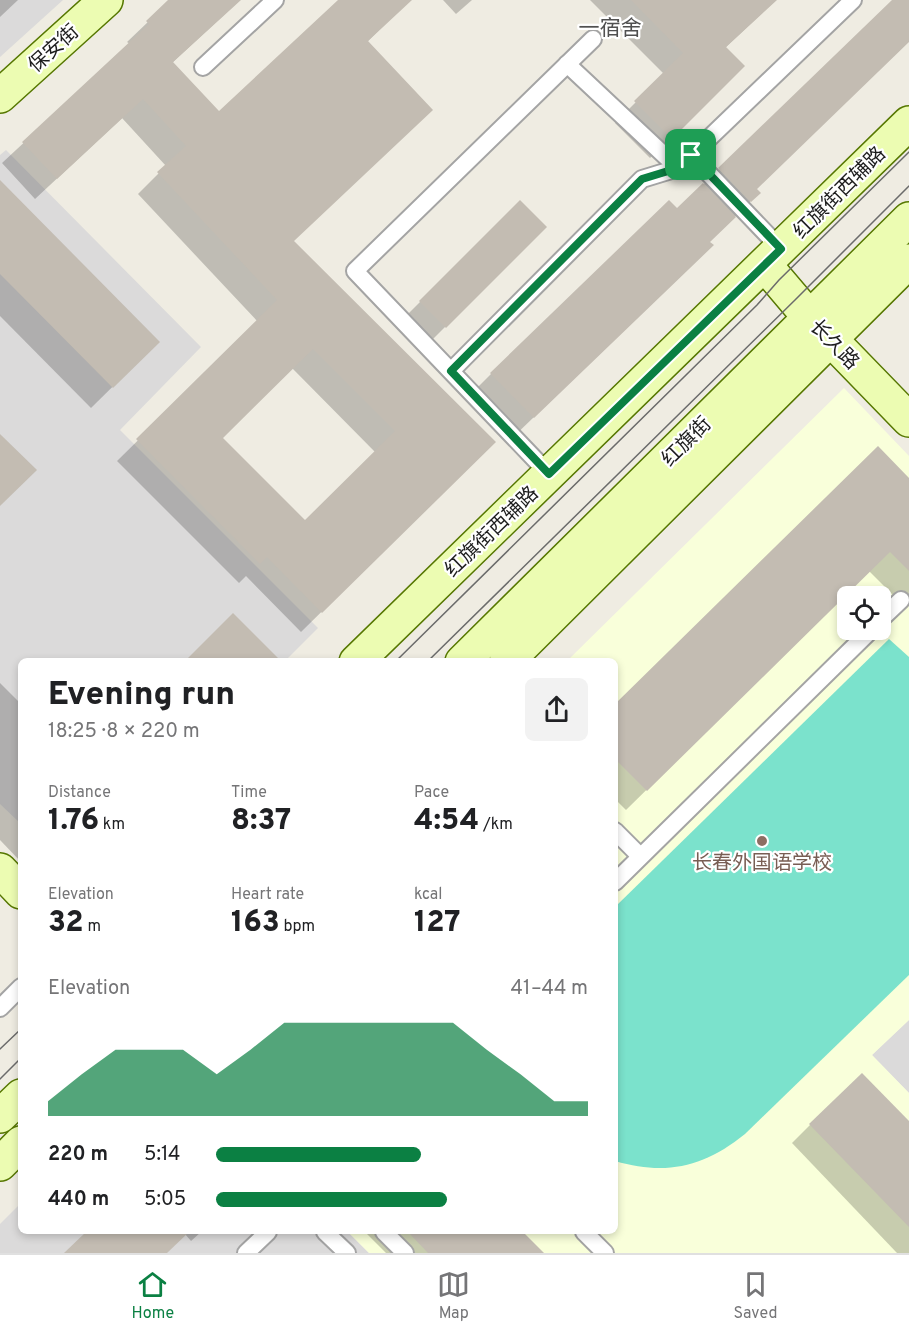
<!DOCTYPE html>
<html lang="en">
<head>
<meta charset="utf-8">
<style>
	:root { --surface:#fff; --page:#f2f2f2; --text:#202124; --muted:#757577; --line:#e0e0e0; --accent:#0b8043 }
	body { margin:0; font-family:Overpass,"Noto Sans SC",sans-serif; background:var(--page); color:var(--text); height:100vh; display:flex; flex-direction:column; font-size:22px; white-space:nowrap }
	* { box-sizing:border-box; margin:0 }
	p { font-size:20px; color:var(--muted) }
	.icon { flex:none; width:33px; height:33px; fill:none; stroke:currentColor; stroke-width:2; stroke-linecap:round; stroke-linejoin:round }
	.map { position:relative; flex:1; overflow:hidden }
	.panel { position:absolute; left:18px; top:658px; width:600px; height:576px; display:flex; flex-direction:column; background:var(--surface); border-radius:9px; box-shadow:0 3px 9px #0003 }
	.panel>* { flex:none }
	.fabs { position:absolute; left:837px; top:586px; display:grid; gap:12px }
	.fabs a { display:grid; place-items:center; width:54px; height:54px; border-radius:9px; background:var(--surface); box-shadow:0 3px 9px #0003; font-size:30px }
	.pin { position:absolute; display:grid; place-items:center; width:51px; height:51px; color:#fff; margin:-26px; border-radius:12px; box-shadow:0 3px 9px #0006 }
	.round { display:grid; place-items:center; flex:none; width:63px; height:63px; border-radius:9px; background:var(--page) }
	.head { display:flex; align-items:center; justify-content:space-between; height:102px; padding:0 30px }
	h1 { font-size:33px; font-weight:800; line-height:45px }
	.figures { display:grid; grid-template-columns:repeat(3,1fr); gap:9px; height:102px; padding:6px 30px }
	.figures div { display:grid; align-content:center }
	.figures b { font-size:30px; font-weight:800 }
	.figures small { font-size:16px; font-weight:400 }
	.figures p { font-size:16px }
	.chart { height:168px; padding:12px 30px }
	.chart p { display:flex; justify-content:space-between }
	.chart svg { width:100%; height:108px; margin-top:6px; fill:var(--accent); opacity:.7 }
	ul { padding:0 30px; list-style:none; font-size:20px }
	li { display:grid; grid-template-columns:96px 72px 1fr; align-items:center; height:45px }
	li i { height:15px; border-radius:8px; background:var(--accent) }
	.tab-bar { display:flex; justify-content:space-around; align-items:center; height:84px; border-top:2px solid var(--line); background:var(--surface); font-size:16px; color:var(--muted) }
	.tab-bar a { display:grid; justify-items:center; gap:3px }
	.tab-bar .selected { color:var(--accent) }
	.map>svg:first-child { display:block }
</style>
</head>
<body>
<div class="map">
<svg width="909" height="1253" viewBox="0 0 909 1253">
	<rect width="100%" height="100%" fill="#efece2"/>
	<!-- residential -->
	<g fill="#dbdada">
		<path d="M0 0H63L0 57Z"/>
		<path d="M6 150 201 347 120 430 318 628 285 661 21 662V824L0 804V155Z"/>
		<path d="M909 1020V1093L872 1055Z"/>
		<path d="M21 1203V1232H348L369 1253H0V1224Z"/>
	</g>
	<!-- education -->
	<path fill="#f9ffda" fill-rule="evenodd" d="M844 388 909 456V1020L872 1055 909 1093V1253H369L348 1232H615V662L567 661ZM848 597H880V630H848Z"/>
	<!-- pitch -->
	<path fill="#7be2cc" d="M889 639 909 657V975L745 1134C704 1167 666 1176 615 1161V907Z"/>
	<!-- shadow -->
	<g fill="#0003" fill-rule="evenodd">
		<path d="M0 0H18L0 17Z"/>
		<path d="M171 0H240L172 63 219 113 340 0H409L367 42 292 241 494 442 301 632 246 576 239 583 117 461 258 322 138 194 166 166 122 118 35 199 2 163 130 44 127 42ZM292 368 375 452 305 522 221 438Z"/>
		<path d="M443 0H472L456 14Z"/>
		<path d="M590 0H776L725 48 743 66 650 158 615 123 664 74Z"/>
		<path d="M896 0H909V41L755 189 759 193 709 242 687 270 508 442 466 399 491 374 677 210Z"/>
		<path d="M0 195 158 342 91 408 0 316Z"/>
		<path d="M520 202 545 227 431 341 406 316Z"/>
		<path d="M909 480V600L903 605 869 571 626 810 615 799V706Z"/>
		<path d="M0 683 21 704V862L0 840Z"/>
		<path d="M909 1123V1253H897L792 1143 810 1125Z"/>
		<path d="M89 1232H201L191 1241 185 1234 165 1253H67Z"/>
		<path d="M365 1232H521L542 1253H386Z"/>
	</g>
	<!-- building -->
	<g fill="#c3bcb2" fill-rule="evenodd">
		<path d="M168 0H241L173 62 219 111 338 0H412L368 41 433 110 294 241 496 442 322 613 267 557 260 564 136 439 277 300 157 172 186 146 143 99 57 179 22 142 149 24 146 21ZM313 349 395 431 305 520 223 438Z"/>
		<path d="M631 0H777L726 47 745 66 672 139 634 101 683 53Z"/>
		<path d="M892 0H909V42L757 189 761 193 751 202 718 168Z"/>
		<path d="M0 180 160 342 113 388 0 274Z"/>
		<path d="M703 183 736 217 710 242 714 245 534 418 490 373 669 200 677 208Z"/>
		<path d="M520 200 547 227 446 328 419 301Z"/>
		<path d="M0 434 37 470 0 506Z"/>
		<path d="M878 446 909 478V571L890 552 647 791 615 759V704Z"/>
		<path d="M233 613 282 662H184Z"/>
		<path d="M862 1073 909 1121V1227L809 1124Z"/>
		<path d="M86 1232H189L167 1253H64Z"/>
		<path d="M408 1232H523L544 1253H428Z"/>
	</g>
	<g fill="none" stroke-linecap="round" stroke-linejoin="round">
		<!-- lane casing -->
		<g stroke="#a4a4a4" stroke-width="20">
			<g id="lane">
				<path d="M567 64 678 168"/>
				<path d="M203 67 275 0"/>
				<path d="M691 155 781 249"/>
				<path d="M451 371 642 179 678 168 853 0"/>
				<path d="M549 474 355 271 593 39"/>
				<path d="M880 620 901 600"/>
				<path d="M615 831 640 856"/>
				<path d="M615 882 871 630"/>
				<path d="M0 1008 21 987"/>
				<path d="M325 1232 347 1253"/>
				<path d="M384 1232 405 1253"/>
				<path d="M584 1232 605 1253"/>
				<path d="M246 1253 268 1232"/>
			</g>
		</g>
		<!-- secondary casing -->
		<g stroke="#567700" stroke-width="36">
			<g id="secondary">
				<path d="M0 96 106 0"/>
				<path d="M765 265 810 318 909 420"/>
				<path d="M356 662 909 123"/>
				<path d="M462 662 909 219"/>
				<path d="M506 662 909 261"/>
				<path d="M0 870 21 892"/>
				<path d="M0 1116 21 1096"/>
				<path d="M0 1164 21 1143"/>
			</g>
		</g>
		<!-- lane -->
		<use href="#lane" stroke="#fff" stroke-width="16"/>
		<!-- secondary -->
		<use href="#secondary" stroke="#ecfcb2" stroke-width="33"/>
		<!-- tram -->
		<g stroke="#6b6b6b" stroke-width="1.5">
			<path d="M395 662 757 305 779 280 909 152"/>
			<path d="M427 662 795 300 909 186"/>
			<path d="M0 1049 21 1029"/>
			<path d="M0 1079 21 1058"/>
		</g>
	</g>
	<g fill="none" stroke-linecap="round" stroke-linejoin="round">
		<!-- route casing -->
		<g stroke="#fff" stroke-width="12">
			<path id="route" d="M691 155 781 249 549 474 451 371 642 179 678 168Z"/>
		</g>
		<!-- route -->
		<use href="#route" stroke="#0b8043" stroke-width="8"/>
	</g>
	<!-- markers -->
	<circle fill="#8d6e63" stroke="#fff" stroke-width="2" cx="762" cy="841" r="6"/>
	<g text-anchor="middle" stroke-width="4.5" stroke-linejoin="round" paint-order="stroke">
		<!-- street labels -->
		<g font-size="20" fill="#1d1d1d" stroke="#fff">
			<text transform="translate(53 48) rotate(-42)" y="7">保安街</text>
			<text transform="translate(839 192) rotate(-45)" y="7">红旗街西辅路</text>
			<text transform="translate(835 344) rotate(46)" y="7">长久路</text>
			<text transform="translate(686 441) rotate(-45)" y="7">红旗街</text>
			<text transform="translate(491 531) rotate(-44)" y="7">红旗街西辅路</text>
		</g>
		<!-- education labels -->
		<g font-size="20" fill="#785e54" stroke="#fff">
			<text x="762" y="869">长春外国语学校</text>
		</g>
		<!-- neighbourhood labels -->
		<g font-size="21" fill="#505050" stroke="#fff">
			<text x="610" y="35">一宿舍</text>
		</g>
	</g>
</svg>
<div class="fabs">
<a><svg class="icon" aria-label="locate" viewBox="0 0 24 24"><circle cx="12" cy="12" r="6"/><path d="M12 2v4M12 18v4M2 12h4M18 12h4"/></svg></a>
</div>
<div class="pin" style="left:691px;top:155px;background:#1e9e55"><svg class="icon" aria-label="arrive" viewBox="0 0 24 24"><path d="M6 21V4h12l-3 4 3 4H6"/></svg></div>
<section class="panel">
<div class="head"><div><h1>Evening run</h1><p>18:25 · 8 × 220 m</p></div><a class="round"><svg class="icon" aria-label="share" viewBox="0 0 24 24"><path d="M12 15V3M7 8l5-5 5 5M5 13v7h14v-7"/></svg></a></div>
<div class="figures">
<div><p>Distance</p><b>1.76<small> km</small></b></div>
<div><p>Time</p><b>8:37</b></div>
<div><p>Pace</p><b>4:54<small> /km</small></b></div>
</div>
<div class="figures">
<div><p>Elevation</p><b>32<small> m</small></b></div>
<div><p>Heart rate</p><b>163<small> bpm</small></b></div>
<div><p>kcal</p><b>127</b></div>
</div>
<div class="chart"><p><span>Elevation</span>41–44 m</p>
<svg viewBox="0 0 160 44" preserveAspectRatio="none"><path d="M0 44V38L10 27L20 17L30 17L40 17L50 27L60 17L70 6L80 6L90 6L100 6L110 6L120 6L130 17L140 27L150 38L160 38V44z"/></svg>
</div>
<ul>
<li><b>220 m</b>5:14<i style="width:55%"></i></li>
<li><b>440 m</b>5:05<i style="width:62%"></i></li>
</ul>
</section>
</div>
<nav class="tab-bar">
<a class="selected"><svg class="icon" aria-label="home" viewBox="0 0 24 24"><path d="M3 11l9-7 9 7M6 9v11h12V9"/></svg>Home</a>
<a><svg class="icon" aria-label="map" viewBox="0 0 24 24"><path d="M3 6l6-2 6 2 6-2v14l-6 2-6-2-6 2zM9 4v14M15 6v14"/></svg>Map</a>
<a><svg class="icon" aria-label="saved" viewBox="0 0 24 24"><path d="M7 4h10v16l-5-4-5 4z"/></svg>Saved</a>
</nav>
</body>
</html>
